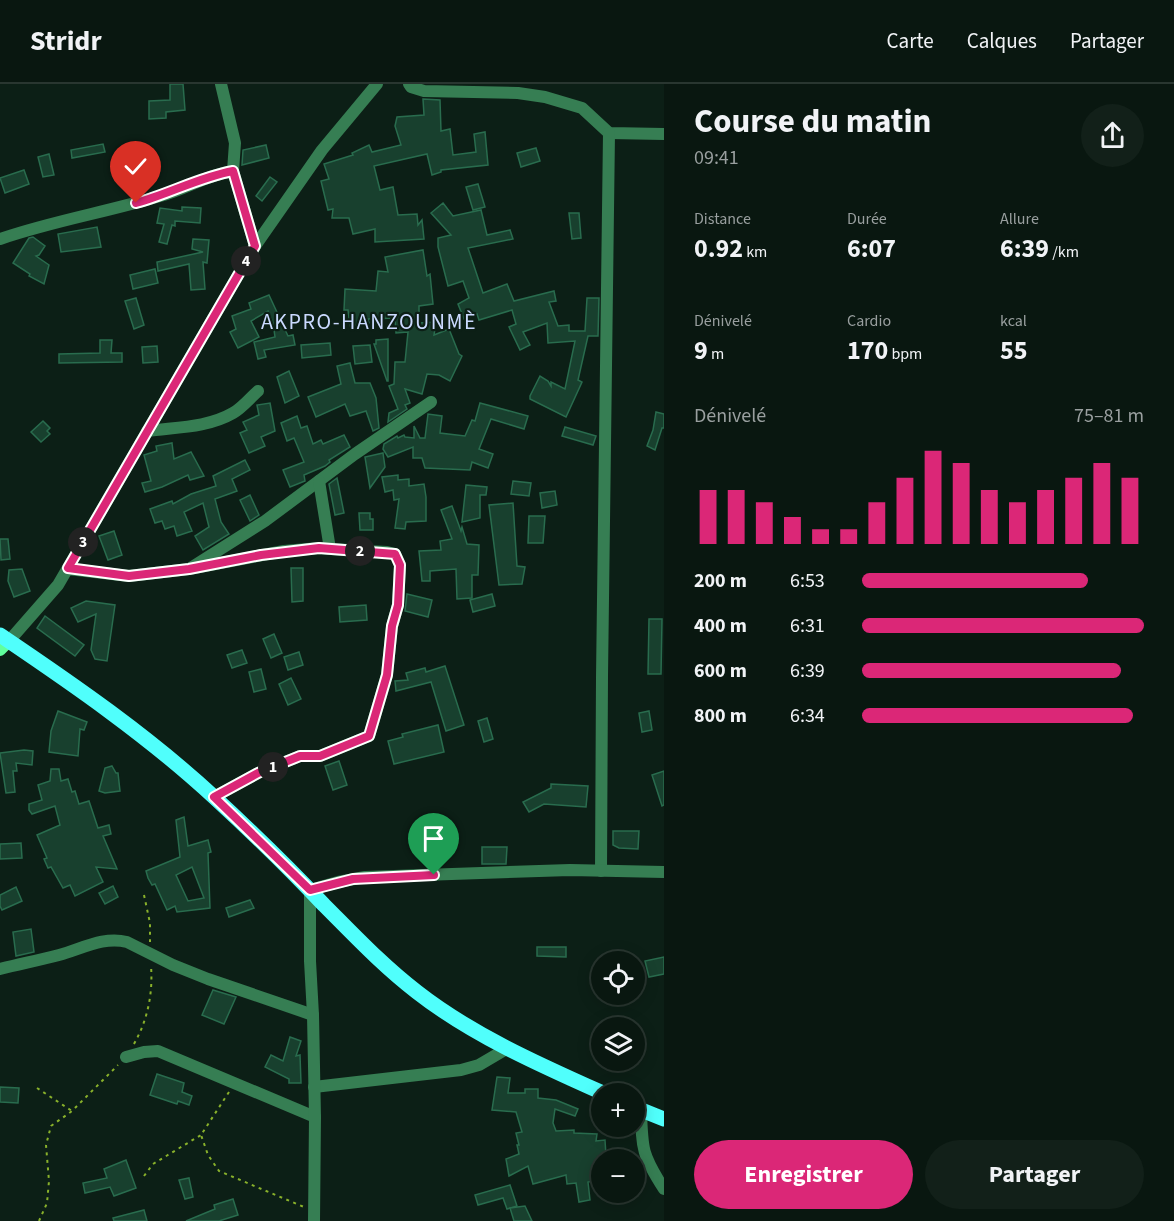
<!DOCTYPE html>
<html lang="fr">
<head>
<meta charset="utf-8">
<style>
	:root { --surface:#091710; --page:#122019; --text:#f1f3f6; --muted:#999f9f; --line:#293630; --accent:#db2777 }
	body { margin:0; font-family:"Source Sans 3",sans-serif; background:var(--page); color:var(--text); height:100vh; display:flex; flex-direction:column; font-size:22px; white-space:nowrap }
	* { box-sizing:border-box; margin:0 }
	p { font-size:20px; color:var(--muted) }
	.icon { flex:none; width:33px; height:33px; fill:none; stroke:currentColor; stroke-width:2; stroke-linecap:round; stroke-linejoin:round }
	.map { position:relative; flex:1; overflow:hidden }
	.sheet { display:flex; flex-direction:column; background:var(--surface); width:510px }
	.sheet>* { flex:none }
	.controls { position:absolute; left:591px; top:867px; display:grid; gap:12px }
	.controls a { display:grid; place-items:center; width:54px; height:54px; border-radius:50%; background:var(--surface); box-shadow:0 3px 15px #0003,0 0 0 2px var(--line); font-size:30px }
	.pin { position:absolute; display:grid; place-items:center; width:51px; height:51px; color:#fff; margin:-62px -26px; border-radius:50% 50% 50% 0; rotate:-45deg; box-shadow:0 0 6px #0007 }
	.pin .icon { rotate:45deg }
	.km { position:absolute; width:30px; height:30px; margin:-15px; border-radius:50%; background:#222; color:#fff; font-size:16px; line-height:30px; text-align:center }
	.round { display:grid; place-items:center; flex:none; width:63px; height:63px; border-radius:32px; background:var(--page) }
	.summary { display:flex; align-items:center; justify-content:space-between; height:102px; padding:0 30px }
	h1 { font-size:33px; font-weight:700; line-height:45px }
	.stats { display:grid; grid-template-columns:repeat(3,1fr); gap:9px; height:102px; padding:6px 30px }
	.stats div { display:grid; align-content:center }
	.stats b { font-size:26px; font-weight:700 }
	.stats small { font-size:16px; font-weight:400 }
	.stats p { font-size:16px }
	.chart { height:168px; padding:12px 30px }
	.chart p { display:flex; justify-content:space-between }
	.chart svg { width:100%; height:108px; margin-top:6px; stroke:var(--accent); stroke-width:6 }
	.primary-button { display:flex; gap:12px; margin-top:auto; padding:12px 30px }
	.primary-button a { flex:1; height:69px; border-radius:36px; background:var(--accent); color:#fff; font-size:24px; font-weight:700; line-height:69px; text-align:center }
	.primary-button a+a { background:var(--page); color:var(--text) }
	ul { padding:0 30px; list-style:none; font-size:20px }
	li { display:grid; grid-template-columns:96px 72px 1fr; align-items:center; height:45px }
	li i { height:15px; border-radius:8px; background:var(--accent) }
	header { display:flex; align-items:center; gap:36px; box-sizing:border-box; height:84px; padding:0 30px; background:var(--surface); border-bottom:2px solid var(--line) }
	header strong { font-size:28px }
	nav { display:flex; gap:33px; margin-inline-start:auto; font-size:21px }
	main { display:flex; flex:1; min-height:0 }
	.map>svg:first-child { display:block }
</style>
</head>
<body>
<header>
<strong>Stridr</strong>
<nav><a>Carte</a><a>Calques</a><a>Partager</a></nav>
</header>
<main>
<div class="map">
<svg width="664" height="1137" viewBox="0 0 664 1137">
	<rect width="100%" height="100%" fill="#0c1f16"/>
	<!-- building -->
	<g fill="#18402e" stroke="#296c4e" stroke-width="1.5" fill-rule="evenodd">
		<path d="M170 0H183L185 26 166 28V34L149 35V17L170 16Z"/>
		<path d="M423 15 440 16 441 47 450 45 453 71 476 68 474 50 485 48 488 81 441 86V88L432 91 427 70 374 82 380 106 393 103 398 131 417 130 418 141 422 136 424 155 375 158V145L353 150 349 134H332L333 125 328 126 321 97 329 95 324 80 353 71 352 69 369 61 372 68 401 61 395 42 397 33 424 31Z"/>
		<path d="M103 60 105 68 72 74 71 66Z"/>
		<path d="M266 61 269 74 242 81 243 66Z"/>
		<path d="M536 64 540 77 521 83 517 69Z"/>
		<path d="M49 70 54 91 43 93 38 73Z"/>
		<path d="M24 86 29 100 5 109 0 94Z"/>
		<path d="M270 93 277 98 262 117 256 112Z"/>
		<path d="M478 100 485 123 473 126 466 103Z"/>
		<path d="M443 119 453 132 481 126 487 151 510 146 513 155 468 164 483 209 507 200 514 217 554 207 556 217 549 218 558 242 569 241V247H585L587 214H599L598 252H588L578 296 582 298 566 333 530 315V312L540 292 548 297 551 302V298L565 305 575 257 548 259 547 239 523 248 530 261 520 266 509 243 516 240 512 226 479 236 477 230 464 235 458 220 469 214 463 197 448 202 438 163V154L451 151 431 129Z"/>
		<path d="M182 123 201 124 200 139 175 137V142L172 141 167 160 159 158 164 140 157 139 160 124 182 127Z"/>
		<path d="M569 129H579L581 154 572 155Z"/>
		<path d="M97 143 101 163 61 168 58 150Z"/>
		<path d="M33 153 45 162 39 171 36 172 49 181 44 200 29 192 30 190 13 179 29 154Z"/>
		<path d="M193 155 209 156 207 179 203 178 205 205 191 206 189 180 158 187 157 178 203 168 192 165Z"/>
		<path d="M423 166 427 192 430 190 433 220 419 222V239L436 238 434 251 449 245 459 270 462 272 450 297 439 291 427 290 422 310 405 305 410 319 405 321 407 325 388 338 389 329 398 325 389 302 394 300 395 278H405L408 248 396 249 395 234 368 235 369 239 350 242 348 226H344L345 205 376 207 378 187 388 188 385 173Z"/>
		<path d="M155 185 158 199 133 205 130 191Z"/>
		<path d="M269 211 288 252 293 251 295 261 264 266 266 273 258 275 254 258 275 253 273 239 268 227 251 237 259 253 238 264 230 248 236 245 232 232 251 225 249 219Z"/>
		<path d="M136 214 144 241 134 245 125 217Z"/>
		<path d="M388 255V297H387L374 260H376V256Z"/>
		<path d="M100 256H112L111 269H122V278L59 279V270L100 269Z"/>
		<path d="M330 259 331 271 302 274 301 261Z"/>
		<path d="M370 261 372 278 355 280 353 262Z"/>
		<path d="M157 262 158 278 143 279 142 263Z"/>
		<path d="M350 279 355 299H370L376 314 379 344 373 347 366 327 350 332 345 320 316 333 308 313 341 300 337 282Z"/>
		<path d="M289 287 299 312 285 319 277 293Z"/>
		<path d="M270 319 275 347 261 353 265 362 249 369 240 349 247 346 243 338 259 331 257 321Z"/>
		<path d="M480 319 528 332 524 345 491 335 479 365 493 370 488 384 472 378 470 386 425 384 422 374H413V363L388 373 383 365 384 360 397 352 398 354 404 351 405 353 414 354V342L420 354H425L428 330 442 332 440 349 465 352 472 336 475 337Z"/>
		<path d="M656 328 664 330V344H662L655 366 647 362 653 346Z"/>
		<path d="M297 332 301 344 307 342 313 360 321 356 323 360 344 351 350 363 329 376 330 378 325 382 304 391 305 397 290 403 283 386 304 378 294 354 287 357 281 339Z"/>
		<path d="M43 337 50 344 47 347 50 350 41 358 31 348Z"/>
		<path d="M565 343 596 352 593 361 562 352Z"/>
		<path d="M172 359 174 375 191 368 204 392 190 396 188 391 162 403 145 408 142 399 151 397 144 371 157 367 156 362Z"/>
		<path d="M383 369 385 383 370 404 365 373Z"/>
		<path d="M245 376 250 386 232 395 237 407 215 415 221 438 229 450 203 466 195 452 209 443 203 419 184 428 192 447 177 452 174 442 165 445 162 437 155 439 150 425 172 417 173 420 191 410 216 402 213 392Z"/>
		<path d="M398 391V396L409 395V402L424 400 426 413V437L406 438 405 445 395 444 399 415 394 416 393 406 385 408 382 393Z"/>
		<path d="M337 394 344 429 335 431 329 400Z"/>
		<path d="M513 397 531 399 529 412 511 410Z"/>
		<path d="M466 401 487 403 486 411H480V434L462 438Z"/>
		<path d="M555 407 557 421 542 424 540 409Z"/>
		<path d="M250 411 259 431 250 437 240 416Z"/>
		<path d="M513 419 517 482 525 483 522 500 499 501 489 421Z"/>
		<path d="M452 422 461 447 462 443 467 460 479 461 478 491H472V514L457 515 456 485 430 487V497H422L419 467 441 466 440 457 452 455 441 426Z"/>
		<path d="M359 429H370V435H373V446H360Z"/>
		<path d="M529 432H545L543 459H528Z"/>
		<path d="M114 447 122 471 108 476 99 452Z"/>
		<path d="M0 455H8L10 475 1 476Z"/>
		<path d="M291 484H303V517L292 518Z"/>
		<path d="M22 485 30 507 14 513 8 497 9 486Z"/>
		<path d="M407 510 432 516 428 533 405 527Z"/>
		<path d="M492 510 495 522 473 528 470 516Z"/>
		<path d="M86 517 115 521 107 577 95 575 91 566 96 530 78 538 71 524Z"/>
		<path d="M366 521 367 536 340 538 339 523Z"/>
		<path d="M45 532 84 561 75 572 37 544Z"/>
		<path d="M649 535H662L661 590H648Z"/>
		<path d="M274 550 282 569 271 574 263 555Z"/>
		<path d="M242 566 247 579 232 584 227 571Z"/>
		<path d="M299 568 303 581 288 586 284 573Z"/>
		<path d="M445 582 464 641 446 647 431 598 396 607 395 597 408 596 406 589 425 584 426 588Z"/>
		<path d="M261 585 266 605 254 608 249 588Z"/>
		<path d="M291 594 301 615 288 621 279 600Z"/>
		<path d="M58 627 87 638 84 646 80 645 78 672 49 668 51 647Z"/>
		<path d="M649 627 652 646 642 648 639 629Z"/>
		<path d="M487 634 493 655 484 658 478 637Z"/>
		<path d="M438 641 444 668 394 680 388 657 403 653 402 650Z"/>
		<path d="M24 666 33 667 32 681 16 679 17 687H13L15 708 6 709 0 669Z"/>
		<path d="M339 677 347 701 333 706 325 682Z"/>
		<path d="M112 682 116 689H118L120 707 105 709 99 707 105 684Z"/>
		<path d="M51 685H59L61 697 68 695 72 708 75 707 79 720 89 717 98 744 109 741 111 750 103 752 117 785 96 783 103 798 75 812 70 801 63 804 51 783 48 784 44 775 47 774 37 751 60 741 55 722 32 730 29 726V720L42 716 38 701 50 697Z"/>
		<path d="M664 687V721L662 722 652 691Z"/>
		<path d="M551 700 588 702 586 723 544 720 529 728 523 718 551 704Z"/>
		<path d="M184 733 188 762 208 756 211 768 208 769 210 824 177 828 175 822 167 826 155 800 152 801 148 794 146 787 180 773 176 736ZM192 783 204 814 188 817 176 791Z"/>
		<path d="M613 747H639L638 765 619 764 613 761Z"/>
		<path d="M21 759 22 774 0 775V760Z"/>
		<path d="M482 763H507L506 780H482Z"/>
		<path d="M113 802 118 813 105 820 99 809Z"/>
		<path d="M16 803 22 817 2 826 0 822V811Z"/>
		<path d="M250 816 254 824 229 833 226 824Z"/>
		<path d="M31 845 34 868 16 872 13 848Z"/>
		<path d="M537 863H566V873L537 872Z"/>
		<path d="M664 873V890L649 893 645 877Z"/>
		<path d="M213 906 236 913 224 940 202 931Z"/>
		<path d="M290 953 301 957 296 972 300 971 301 999H289V995L265 983 271 971 283 977Z"/>
		<path d="M157 990 184 999 182 1008 192 1012 189 1021 178 1017 177 1020 150 1011Z"/>
		<path d="M497 993 510 994 508 1009H525V1005H538V1014L556 1016 578 1025 575 1032 555 1025 553 1039 556 1047 574 1046V1049L597 1050 596 1057 605 1056 606 1072 602 1071V1092H592L593 1097 588 1098 590 1116 579 1118 576 1099 567 1100 566 1091 533 1100 528 1082 509 1092 506 1075 519 1070 517 1061H519L516 1049 522 1048 516 1028 492 1026Z"/>
		<path d="M0 1003 19 1004 18 1019 0 1018Z"/>
		<path d="M126 1076 136 1104 114 1112 110 1103 85 1109 83 1099 107 1094 104 1085Z"/>
		<path d="M189 1094 193 1113 185 1115 179 1096Z"/>
		<path d="M510 1101 517 1122 507 1125 503 1114 478 1121 475 1111Z"/>
		<path d="M233 1115 238 1131 219 1137H186L215 1125 214 1121Z"/>
		<path d="M525 1122 532 1137H514L510 1124Z"/>
		<path d="M144 1126 147 1137H114L113 1134Z"/>
	</g>
	<g fill="none" stroke-linecap="round" stroke-linejoin="round">
		<!-- path -->
		<g stroke="#89b12b" stroke-width="2" stroke-dasharray="3 4.5" stroke-linecap="butt">
			<path d="M144 811 150 839V858"/>
			<path d="M134 960C148 935 153 909 151 882"/>
			<path d="M37 1004 72 1027"/>
			<path d="M229 1008 201 1051 208 1071 219 1087 304 1123"/>
			<path d="M144 1092 153 1080 201 1051"/>
			<path d="M39 1137 47 1119 49 1097 46 1061 51 1042 72 1027 118 981"/>
		</g>
		<!-- minor -->
		<g stroke="#367e53" stroke-width="12">
			<path d="M221 0 235 59 233 87 255 162"/>
			<path d="M409 0 411 3 424 7 518 9 545 13 582 24 609 49 664 50"/>
			<path d="M0 155C52 137 107 128 160 112 186 105 206 91 233 87"/>
			<path d="M147 347C176 343 207 344 233 329 242 324 250 314 258 307"/>
			<path d="M68 485 129 492 189 485 284 467 319 464 330 465"/>
			<path d="M189 485 265 437 355 370 431 318"/>
			<path d="M9 557 58 501 255 162 322 66 377 0"/>
			<path d="M214 713 258 689 300 672H320L369 652 387 591 392 542 398 521 400 481 395 470 387 468 330 465 319 397"/>
			<path d="M601 787 602 593 609 49"/>
			<path d="M0 885C20 880 40 876 59 871 82 865 103 852 127 858L173 881 208 895 313 931"/>
			<path d="M126 973 144 968 158 967 315 1033"/>
			<path d="M314 1003 461 986 479 981 508 964"/>
			<path d="M641 1026C642 1065 642 1071 664 1105"/>
			<path d="M314 1137 315 1033 313 931 310 877V806L338 798 365 793 570 786 664 788"/>
		</g>
		<!-- secondary -->
		<path stroke="#60ff9d" stroke-width="12" d="M0 566 9 557"/>
		<!-- primary -->
		<g stroke="#50fffc" stroke-width="15">
			<path d="M0 551C74 601 148 652 214 713 252 748 289 784 324 821 354 851 383 882 417 908 472 951 540 981 605 1010"/>
			<path d="M634 1023 664 1035"/>
		</g>
	</g>
	<g fill="none" stroke-linecap="round" stroke-linejoin="round">
		<!-- route casing -->
		<g stroke="#fff" stroke-width="12">
			<path id="route" d="M136 119C169 110 200 93 233 87L255 162 68 484 129 492 189 485 261 471 319 464 395 470 400 481 398 521 392 542 387 591 369 652 320 672H300L258 689 214 713 310 806 353 795 434 791"/>
		</g>
		<!-- route -->
		<use href="#route" stroke="#db2777" stroke-width="8"/>
	</g>
	<g text-anchor="middle" stroke-width="4.5" stroke-linejoin="round" paint-order="stroke">
		<!-- quarter labels -->
		<g font-size="22" letter-spacing="1.5" fill="#cbdaff" stroke="#0c1f16">
			<text x="369" y="245">AKPRO-HANZOUNMÈ</text>
		</g>
	</g>
</svg>
<div class="controls">
<a><svg class="icon" aria-label="locate" viewBox="0 0 24 24"><circle cx="12" cy="12" r="6"/><path d="M12 2v4M12 18v4M2 12h4M18 12h4"/></svg></a>
<a><svg class="icon" aria-label="layers" viewBox="0 0 24 24"><path d="M12 4l9 5-9 5-9-5zM3 14l9 5 9-5"/></svg></a>
<a>+</a>
<a>−</a>
</div>
<div class="pin" style="left:434px;top:791px;background:#1e9e55"><svg class="icon" aria-label="arrive" viewBox="0 0 24 24"><path d="M6 21V4h12l-3 4 3 4H6"/></svg></div>
<div class="pin" style="left:136px;top:119px;background:#d93025"><svg class="icon" aria-label="check" viewBox="0 0 24 24"><path d="M5 12l5 5 9-10"/></svg></div>
<b class="km" style="left:273px;top:683px">1</b>
<b class="km" style="left:360px;top:467px">2</b>
<b class="km" style="left:83px;top:458px">3</b>
<b class="km" style="left:246px;top:177px">4</b>
</div>
<section class="sheet">
<div class="summary"><div><h1>Course du matin</h1><p>09:41</p></div><a class="round"><svg class="icon" aria-label="share" viewBox="0 0 24 24"><path d="M12 15V3M7 8l5-5 5 5M5 13v7h14v-7"/></svg></a></div>
<div class="stats">
<div><p>Distance</p><b>0.92<small> km</small></b></div>
<div><p>Durée</p><b>6:07</b></div>
<div><p>Allure</p><b>6:39<small> /km</small></b></div>
</div>
<div class="stats">
<div><p>Dénivelé</p><b>9<small> m</small></b></div>
<div><p>Cardio</p><b>170<small> bpm</small></b></div>
<div><p>kcal</p><b>55</b></div>
</div>
<div class="chart"><p><span>Dénivelé</span>75–81 m</p>
<svg viewBox="0 0 160 44" preserveAspectRatio="none"><path d="M5 44V22M15 44V22M25 44V27M35 44V33M45 44V38M55 44V38M65 44V27M75 44V17M85 44V6M95 44V11M105 44V22M115 44V27M125 44V22M135 44V17M145 44V11M155 44V17"/></svg>
</div>
<ul>
<li><b>200 m</b>6:53<i style="width:80%"></i></li>
<li><b>400 m</b>6:31<i style="width:100%"></i></li>
<li><b>600 m</b>6:39<i style="width:92%"></i></li>
<li><b>800 m</b>6:34<i style="width:96%"></i></li>
</ul>
<div class="primary-button"><a>Enregistrer</a><a>Partager</a></div>
</section>
</main>
</body>
</html>
